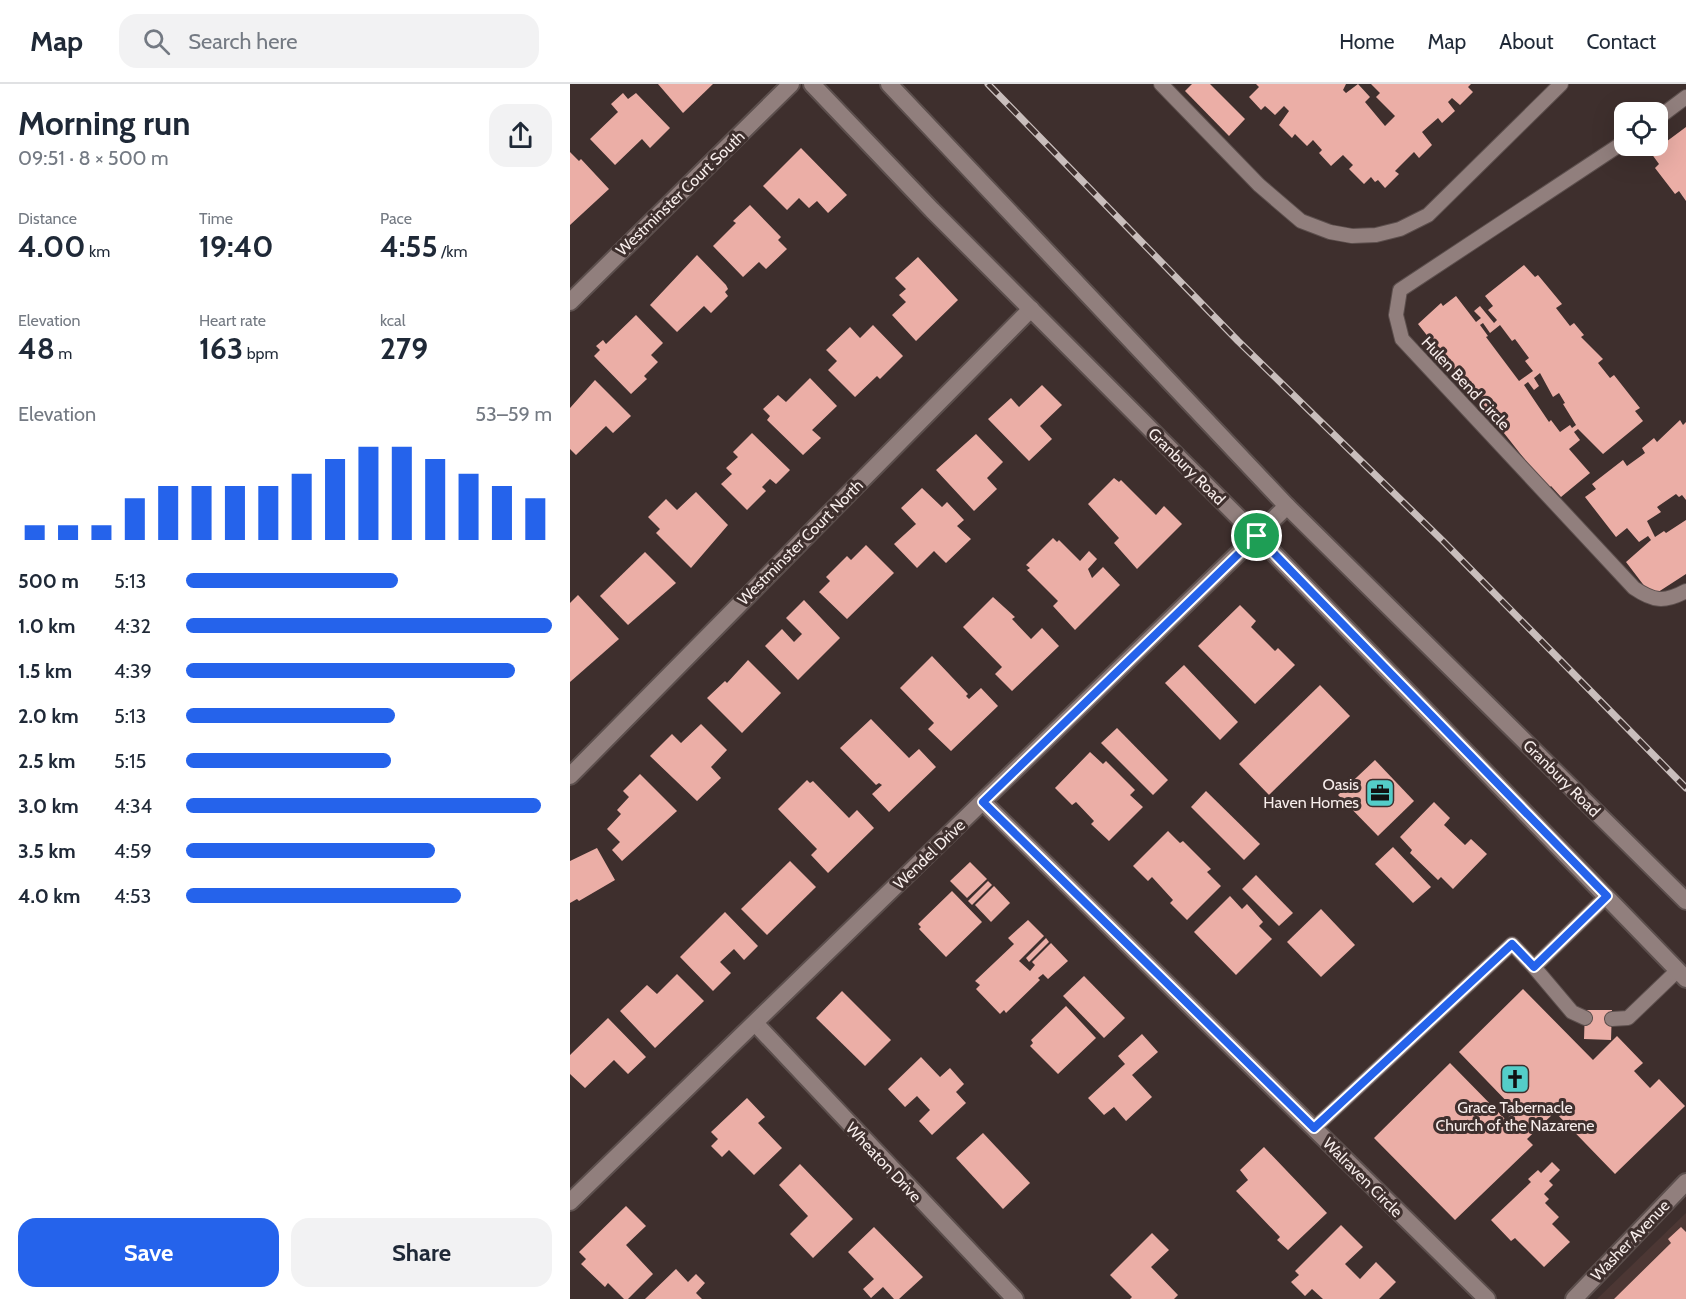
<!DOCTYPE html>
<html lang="en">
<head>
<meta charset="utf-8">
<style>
	:root { --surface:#fff; --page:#f2f2f3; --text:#1f2937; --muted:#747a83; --line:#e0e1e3; --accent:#2563eb }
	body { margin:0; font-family:Cabin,sans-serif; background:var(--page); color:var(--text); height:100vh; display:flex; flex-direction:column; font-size:22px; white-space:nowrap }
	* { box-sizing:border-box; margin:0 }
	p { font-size:20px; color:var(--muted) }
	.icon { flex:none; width:33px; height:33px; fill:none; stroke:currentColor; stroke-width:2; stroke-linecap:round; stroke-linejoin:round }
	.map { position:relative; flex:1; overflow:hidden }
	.details { display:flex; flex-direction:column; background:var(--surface); width:570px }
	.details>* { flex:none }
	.tools { position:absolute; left:1044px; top:18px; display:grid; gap:12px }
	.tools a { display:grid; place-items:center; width:54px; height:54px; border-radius:12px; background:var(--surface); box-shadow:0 6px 24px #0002; font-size:30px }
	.pin { position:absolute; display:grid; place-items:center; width:51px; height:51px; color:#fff; margin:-26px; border:3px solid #fff; border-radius:50%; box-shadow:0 2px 6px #0007 }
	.round { display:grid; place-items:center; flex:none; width:63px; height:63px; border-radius:18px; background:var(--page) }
	.overview { display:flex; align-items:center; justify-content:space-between; height:102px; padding:0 18px }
	h1 { font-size:33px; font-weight:700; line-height:45px }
	.stats { display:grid; grid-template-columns:repeat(3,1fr); gap:9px; height:102px; padding:6px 18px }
	.stats div { display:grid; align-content:center }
	.stats b { font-size:30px; font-weight:700 }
	.stats small { font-size:16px; font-weight:400 }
	.stats p { font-size:16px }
	.chart { height:168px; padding:12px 18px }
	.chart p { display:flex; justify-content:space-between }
	.chart svg { width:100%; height:108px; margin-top:6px; stroke:var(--accent); stroke-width:6 }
	.button { display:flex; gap:12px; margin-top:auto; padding:12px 18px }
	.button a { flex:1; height:69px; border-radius:18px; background:var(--accent); color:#fff; font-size:24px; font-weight:700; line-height:69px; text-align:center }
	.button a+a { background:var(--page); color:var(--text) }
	ul { padding:0 18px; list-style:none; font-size:20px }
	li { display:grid; grid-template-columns:96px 72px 1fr; align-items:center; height:45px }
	li i { height:15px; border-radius:8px; background:var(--accent) }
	header { display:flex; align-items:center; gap:36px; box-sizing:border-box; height:84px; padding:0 30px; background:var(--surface); border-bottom:2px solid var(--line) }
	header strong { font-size:28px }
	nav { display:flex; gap:33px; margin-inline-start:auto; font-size:21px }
	.search { width:420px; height:54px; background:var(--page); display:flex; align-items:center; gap:15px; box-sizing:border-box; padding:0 21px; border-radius:18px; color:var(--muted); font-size:22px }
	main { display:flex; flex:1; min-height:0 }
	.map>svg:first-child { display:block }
</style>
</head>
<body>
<header>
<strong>Map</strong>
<div class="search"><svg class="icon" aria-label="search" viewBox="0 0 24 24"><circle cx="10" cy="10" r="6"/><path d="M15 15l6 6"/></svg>Search here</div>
<nav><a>Home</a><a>Map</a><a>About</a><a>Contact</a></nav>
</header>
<main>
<section class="details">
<div class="overview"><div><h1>Morning run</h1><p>09:51 · 8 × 500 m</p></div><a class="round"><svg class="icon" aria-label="share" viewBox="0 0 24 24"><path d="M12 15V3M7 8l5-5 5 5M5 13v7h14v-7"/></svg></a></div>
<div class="stats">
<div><p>Distance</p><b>4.00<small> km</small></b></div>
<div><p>Time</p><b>19:40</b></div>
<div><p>Pace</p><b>4:55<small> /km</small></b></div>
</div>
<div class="stats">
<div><p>Elevation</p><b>48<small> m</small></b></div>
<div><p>Heart rate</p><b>163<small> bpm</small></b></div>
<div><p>kcal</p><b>279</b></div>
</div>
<div class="chart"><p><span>Elevation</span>53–59 m</p>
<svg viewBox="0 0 160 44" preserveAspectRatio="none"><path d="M5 44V38M15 44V38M25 44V38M35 44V27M45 44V22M55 44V22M65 44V22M75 44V22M85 44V17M95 44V11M105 44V6M115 44V6M125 44V11M135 44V17M145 44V22M155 44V27"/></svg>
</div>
<ul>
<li><b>500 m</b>5:13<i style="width:58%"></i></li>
<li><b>1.0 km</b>4:32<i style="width:100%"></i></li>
<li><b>1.5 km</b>4:39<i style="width:90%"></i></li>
<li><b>2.0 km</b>5:13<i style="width:57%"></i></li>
<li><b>2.5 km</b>5:15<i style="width:56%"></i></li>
<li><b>3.0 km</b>4:34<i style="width:97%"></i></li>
<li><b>3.5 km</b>4:59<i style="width:68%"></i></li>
<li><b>4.0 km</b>4:53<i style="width:75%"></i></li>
</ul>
<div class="button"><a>Save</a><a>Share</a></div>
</section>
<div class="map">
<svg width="1116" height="1215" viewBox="0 0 1116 1215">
	<rect width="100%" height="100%" fill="#3e2f2d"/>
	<!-- built -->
	<path fill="#4c3734" d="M1116 1129V1215H1027Z"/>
	<!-- building -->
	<g fill="#ebaea6" fill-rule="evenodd">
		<path d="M88 0H143L113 29Z"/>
		<path d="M622 0H640L675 35 659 52 615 7Z"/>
		<path d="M686 0H776L773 6 776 9 788 0 800 13 795 18 815 42 825 32 806 13 810 9 801 0H901L898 3 903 8 890 21 882 14 878 18 885 27 872 39 868 34 852 48 862 61 849 74 844 68 825 87 829 90 815 104 808 96 805 98 801 93 794 100 779 85 783 81 773 71 761 82 749 69 752 66 743 56 737 62 725 50 722 54 709 41 719 27 714 22 705 31 695 22 691 26 679 13 689 3Z"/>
		<path d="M53 9 58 15 66 9 100 44 80 64 72 55 45 81 20 55 48 28 41 20Z"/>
		<path d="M1116 43V117L1109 107 1105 110 1085 84 1089 80 1081 69Z"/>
		<path d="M231 64 277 111 258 129 247 117 239 124 229 114 217 126 193 102Z"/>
		<path d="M0 68 9 77 11 75 39 105 0 141Z"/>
		<path d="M180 121 211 153 208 156 217 165 196 185 189 178 173 193 143 162 166 139 163 137Z"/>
		<path d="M127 171 156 201 158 205 155 208 158 212 141 229 134 222 107 248 80 221Z"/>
		<path d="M348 173 388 216 346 257 322 231 336 218 329 211 336 205 325 194Z"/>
		<path d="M954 181 965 193 968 191 992 220 986 224 1000 242 1004 239 1014 251 1011 253 1033 275 1028 279 1040 294 1044 291 1070 324 1065 327 1073 337 1033 370 1008 345 1004 348 1010 356 999 365 1020 389 991 413 981 402 978 405 848 240 871 219 873 222 886 212 906 238 911 234 904 227 910 222 924 239 927 236 918 226 923 222 915 212ZM913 239 920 249 930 241 942 257 945 255 959 274 955 277 963 287 949 297 916 253 918 252 910 241ZM970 289 983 313 989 309 995 319 993 320 1006 341 1002 344 1000 341 990 348 981 336 979 338 954 301 958 298 964 306 969 302 964 294Z"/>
		<path d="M66 231 93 259 81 271 88 278 74 292 77 295 61 310 24 272 30 266 26 262 33 256 36 260Z"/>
		<path d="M303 241 333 272 310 295 307 292 285 313 258 286 267 277 256 266 280 243 290 254Z"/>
		<path d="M240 294 267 322 242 346 251 354 233 371 197 336 200 332 193 325 208 311 216 318Z"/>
		<path d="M25 296 61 332 43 349 36 342 6 371 0 365V324Z"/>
		<path d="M472 301 492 321 470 342 482 355 459 377 418 335 441 314 449 323Z"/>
		<path d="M1110 336 1113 341 1116 338V416L1112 411 1109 413 1106 410 1087 423 1091 428 1077 437 1085 453 1094 447 1096 449 1116 436V490L1082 512 1056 478 1081 456 1078 452 1069 458 1057 444 1046 453 1015 413 1026 405 1022 400 1053 376 1057 382 1075 369 1072 364 1084 354 1087 358Z"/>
		<path d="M182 349 220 386 206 400 200 395 192 403 196 407 177 426 151 400 162 390 156 384 168 373 163 368Z"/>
		<path d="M406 350 433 378 417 394 427 405 404 427 366 386Z"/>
		<path d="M544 394 549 398 551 396 586 431 594 422 612 440 567 485 544 459 549 454 518 420Z"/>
		<path d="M352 404 372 423 377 418 394 436 387 442 401 455 376 479 364 467 347 484 324 460 346 440 331 424Z"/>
		<path d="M126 408 158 441 121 484 86 449 90 445 78 433 96 415 107 426Z"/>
		<path d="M483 454 487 458 489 456 510 477 519 467 527 475 518 485 522 494 533 483 550 501 505 546 483 522 488 517 457 486 460 484 456 481Z"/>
		<path d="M296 461 324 489 277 535 249 508 260 497 256 493 277 472 281 476Z"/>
		<path d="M75 468 106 499 58 541 30 512Z"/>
		<path d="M8 511 49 555 0 598V519Z"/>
		<path d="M423 513 445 533 442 535 461 555 472 544 489 562 442 607 425 590 432 583 393 543Z"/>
		<path d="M234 516 270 554 228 596 195 562 212 545 224 558 232 550 216 534Z"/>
		<path d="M670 521 686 537 681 543 705 567 708 564 725 581 685 620 628 562Z"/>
		<path d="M362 572 398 610 396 612 399 615 411 604 428 622 381 667 358 645 364 639 330 604Z"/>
		<path d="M178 576 211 609 172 649 137 614 155 597 157 599Z"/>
		<path d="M614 581 668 638 650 656 595 599Z"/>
		<path d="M750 601 780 632 699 711 669 680Z"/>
		<path d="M301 635 339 674 349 665 366 683 319 728 302 710 312 701 309 699 306 701 270 664Z"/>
		<path d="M131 640 157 666 141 683 151 694 127 717 80 672 102 650 111 659Z"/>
		<path d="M547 644 598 696 583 711 531 659Z"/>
		<path d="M520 668 533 680 536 677 565 706 560 711 573 723 539 757 521 740 524 737 506 718 502 721 485 704Z"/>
		<path d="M805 676 844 717 808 752 768 711Z"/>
		<path d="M70 690 107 727 52 777 42 766 50 758 37 745 51 730 47 726 59 713 53 707Z"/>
		<path d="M237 696 240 699 243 697 279 734 287 726 304 744 258 789 241 771 247 765 208 725Z"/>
		<path d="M636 707 690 760 674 776 621 723Z"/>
		<path d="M864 718 880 734 874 741 895 761 901 755 917 770 883 805 871 793 868 796 840 769 842 766 830 753Z"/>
		<path d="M598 747 610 759 613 757 641 785 637 788 651 802 617 836 600 819 603 816 582 793 578 797 563 782Z"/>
		<path d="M823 763 861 803 843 819 805 780Z"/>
		<path d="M27 764 45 796 9 817 7 815 0 819V777Z"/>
		<path d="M220 777 246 803 197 851 171 825Z"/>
		<path d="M400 778 417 795 397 814 380 797Z"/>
		<path d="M686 791 723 829 709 842 672 805Z"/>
		<path d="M418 797 422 801 402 821 398 817Z"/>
		<path d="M424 802 440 819 421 838 405 821Z"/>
		<path d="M382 807 412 838 376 873 349 845 351 843 348 840Z"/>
		<path d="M660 812 672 825 677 820 693 838 689 842 702 855 666 891 624 848Z"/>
		<path d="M751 825 785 861 751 893 717 858Z"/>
		<path d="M155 828 188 862 174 876 164 865 150 878 161 889 143 907 110 873Z"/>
		<path d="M458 836 474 852 449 877 460 887 465 881 462 878 481 859 498 877 478 895 473 890 468 894 470 896 436 929 434 926 430 930 406 905 410 901 405 897 444 860 438 854Z"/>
		<path d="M476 854 479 858 459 878 456 874Z"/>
		<path d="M107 890 134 917 85 964 50 927 77 901 87 910Z"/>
		<path d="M514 892 555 934 534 954 493 912Z"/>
		<path d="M953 905 1023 976 1047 952 1073 979 1064 987 1080 1004 1089 995 1115 1022 1045 1090 985 1028 957 1055 963 1061 885 1136 804 1054 880 979 936 1036 945 1026 889 968Z"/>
		<path d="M272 907 321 956 295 982 246 934Z"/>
		<path d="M496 922 526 954 488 990 460 962 463 959 461 956Z"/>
		<path d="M1015 926H1042L1041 956 1014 955Z"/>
		<path d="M38 934 76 973 58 990 44 976 15 1004 0 990V971Z"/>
		<path d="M572 950 588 968 562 991 582 1013 556 1037 544 1023 534 1031 518 1014 555 980 548 972Z"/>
		<path d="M351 973 370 993 380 984 394 1000 386 1008 396 1019 362 1051 349 1037 360 1026 347 1012 335 1023 318 1005Z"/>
		<path d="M177 1014 195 1033 188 1039 212 1064 184 1091 159 1066 152 1073 141 1062 148 1055 141 1048Z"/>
		<path d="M413 1049 460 1099 433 1125 386 1074Z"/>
		<path d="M694 1063 757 1129 718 1166 707 1156 710 1153 666 1107 678 1096 670 1086Z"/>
		<path d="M982 1078 990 1086 979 1097 983 1101 974 1110 979 1115 975 1119 989 1133 982 1140 1000 1158 974 1183 945 1154 941 1157 921 1136 961 1098 958 1095 968 1086 971 1089Z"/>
		<path d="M230 1080 283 1135 243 1174 220 1150 238 1132 209 1101Z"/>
		<path d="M56 1122 76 1142 56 1161 83 1190 58 1215H54L38 1199 35 1203 11 1180 16 1175 9 1168Z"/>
		<path d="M771 1141 793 1163 775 1180 790 1195 806 1178 826 1198 809 1215H753L742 1205 735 1212 721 1198 729 1191 725 1187Z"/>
		<path d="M304 1143 353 1193 329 1215H324L313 1203 301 1214 293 1205 304 1195 278 1168Z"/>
		<path d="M1111 1143 1116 1148V1215H1044L1101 1159 1098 1155Z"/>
		<path d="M582 1149 599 1166 581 1183 608 1211 604 1215H560L562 1213 540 1191Z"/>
		<path d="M106 1185 118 1198 126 1190 135 1199 126 1209 132 1215H75Z"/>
	</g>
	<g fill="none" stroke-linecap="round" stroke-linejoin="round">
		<!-- service casing -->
		<g stroke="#5c4f4d" stroke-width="16">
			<g id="service">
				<path d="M591 0 689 101 731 137 760 148 782 152 806 151 830 145 858 131 991 0"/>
				<path d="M1088 34 1116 13"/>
				<path d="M1054 58 830 206 826 231 832 255 1064 504C1083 517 1094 519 1116 507"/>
				<path d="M964 883 1002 928 1015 934"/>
				<path d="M1042 935 1058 934 1108 886"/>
				<path d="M744 1044 942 860 964 883 1037 812"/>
			</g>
		</g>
		<!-- minor casing -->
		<g stroke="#5c4f4d" stroke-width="20">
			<g id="minor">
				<path d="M0 218 221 0"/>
				<path d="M0 692 461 225"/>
				<path d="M413 718 917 1215"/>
				<path d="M185 939 445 1215"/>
				<path d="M0 1118 717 422"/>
				<path d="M1004 1215 1116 1098"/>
			</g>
		</g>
		<!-- secondary casing -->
		<g stroke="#5c4f4d" stroke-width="20">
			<g id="secondary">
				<path d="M242 0 362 126 687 452 1116 895"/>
				<path d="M319 0 717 422 1116 817"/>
			</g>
		</g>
		<!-- service -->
		<use href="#service" stroke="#917f7d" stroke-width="14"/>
		<!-- minor -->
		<use href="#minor" stroke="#917f7d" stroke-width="16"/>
		<!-- secondary -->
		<use href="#secondary" stroke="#917f7d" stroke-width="16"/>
		<!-- rail casing -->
		<g stroke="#c9bebc" stroke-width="7">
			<path id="rail" d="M418 0 668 257 873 457 1116 704"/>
		</g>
		<!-- rail -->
		<use href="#rail" stroke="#3e2f2d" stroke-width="4.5" stroke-dasharray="14" stroke-linecap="butt"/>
	</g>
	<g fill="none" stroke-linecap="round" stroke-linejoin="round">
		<!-- route casing -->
		<g stroke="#fff" stroke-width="12">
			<path id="route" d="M687 452 1037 812 964 883 942 860 744 1044 413 718Z"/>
		</g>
		<!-- route -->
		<use href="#route" stroke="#2563eb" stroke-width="8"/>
	</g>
	<!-- icons -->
	<defs>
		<g id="office-square" transform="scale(1.5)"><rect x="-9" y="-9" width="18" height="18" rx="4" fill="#54cdc8" stroke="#3e2f2d"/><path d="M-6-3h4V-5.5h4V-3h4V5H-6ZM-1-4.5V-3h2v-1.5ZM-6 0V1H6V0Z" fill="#111"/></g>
		<g id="church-square" transform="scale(1.5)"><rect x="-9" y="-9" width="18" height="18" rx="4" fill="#54cdc8" stroke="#3e2f2d"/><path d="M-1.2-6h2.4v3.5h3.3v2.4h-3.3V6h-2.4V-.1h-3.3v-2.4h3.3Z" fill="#111"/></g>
	</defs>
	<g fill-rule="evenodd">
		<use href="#office-square" x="810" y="709"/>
		<use href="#church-square" x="945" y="995"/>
	</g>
	<g text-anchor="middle" stroke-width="6" stroke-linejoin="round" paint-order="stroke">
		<!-- street labels -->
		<g font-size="16" fill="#f7edeb" stroke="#3e2f2d">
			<text transform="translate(110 109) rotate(-44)" y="6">Westminster Court South</text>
			<text transform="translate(896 299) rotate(47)" y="6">Hulen Bend Circle</text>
			<text transform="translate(617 382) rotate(45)" y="6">Granbury Road</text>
			<text transform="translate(230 458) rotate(-45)" y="6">Westminster Court North</text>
			<text transform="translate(992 694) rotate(45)" y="6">Granbury Road</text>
			<text transform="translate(359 770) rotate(-44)" y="6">Wendel Drive</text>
			<text transform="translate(314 1078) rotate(47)" y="6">Wheaton Drive</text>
			<text transform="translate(793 1093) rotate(45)" y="6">Walraven Circle</text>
			<text transform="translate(1060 1156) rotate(-46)" y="6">Washer Avenue</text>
		</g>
		<!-- poi labels -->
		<g font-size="16" fill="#f7edeb" stroke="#3e2f2d" text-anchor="end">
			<text x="789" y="706">Oasis<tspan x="789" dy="18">Haven Homes</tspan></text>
			<text x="945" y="1029" text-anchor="middle">Grace Tabernacle<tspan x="945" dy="18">Church of the Nazarene</tspan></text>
		</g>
	</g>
</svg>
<div class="tools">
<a><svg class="icon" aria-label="locate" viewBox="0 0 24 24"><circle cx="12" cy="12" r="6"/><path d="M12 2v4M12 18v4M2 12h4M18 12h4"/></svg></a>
</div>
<div class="pin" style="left:687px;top:452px;background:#1e9e55"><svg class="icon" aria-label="arrive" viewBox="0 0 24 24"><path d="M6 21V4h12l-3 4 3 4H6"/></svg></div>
</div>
</main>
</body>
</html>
